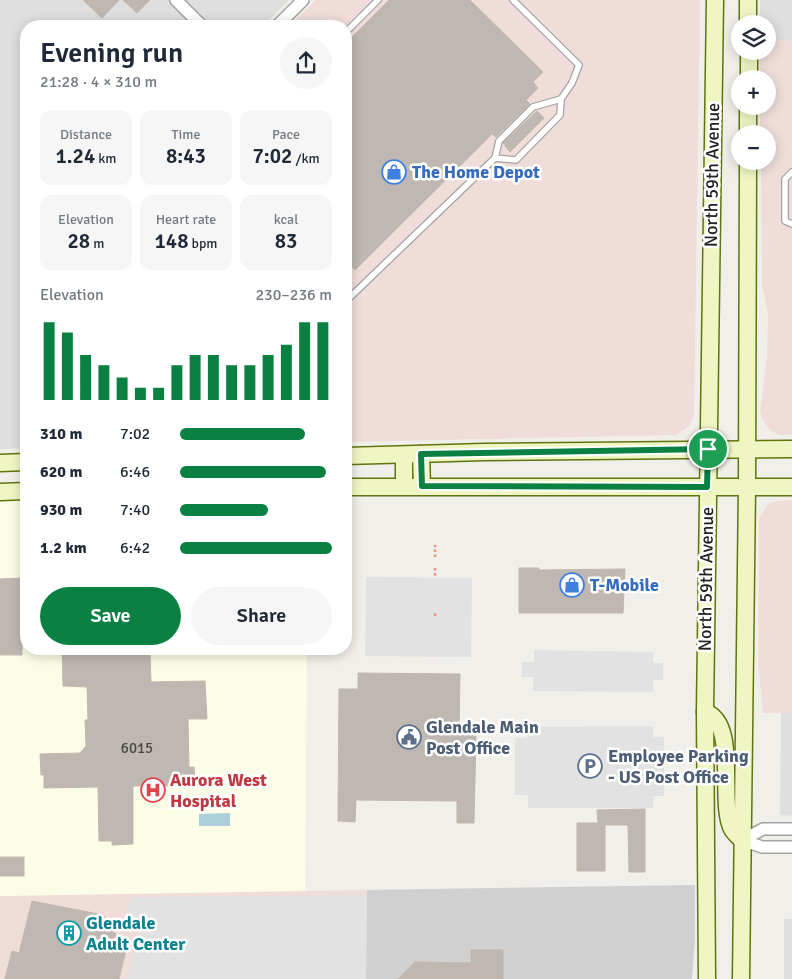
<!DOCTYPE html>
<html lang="en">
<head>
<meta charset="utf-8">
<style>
	:root { --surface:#fff; --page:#f6f6f7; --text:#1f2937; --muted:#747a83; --accent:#0b8043 }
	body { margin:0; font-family:Signika,sans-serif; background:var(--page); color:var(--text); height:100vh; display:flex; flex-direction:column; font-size:19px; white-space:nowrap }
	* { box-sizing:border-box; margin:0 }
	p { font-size:16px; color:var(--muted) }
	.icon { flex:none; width:28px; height:28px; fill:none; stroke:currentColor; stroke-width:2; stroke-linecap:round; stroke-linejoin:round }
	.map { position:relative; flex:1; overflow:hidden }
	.side { position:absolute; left:20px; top:20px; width:332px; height:635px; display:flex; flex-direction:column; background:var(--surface); border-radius:20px; box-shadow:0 2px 12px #0003 }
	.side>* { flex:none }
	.controls { position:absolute; left:731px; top:15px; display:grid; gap:10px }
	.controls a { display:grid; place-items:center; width:45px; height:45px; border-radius:50%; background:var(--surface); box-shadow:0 2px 12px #0003; font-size:25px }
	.pin { position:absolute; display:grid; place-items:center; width:42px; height:42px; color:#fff; margin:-21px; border:2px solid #fff; border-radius:50%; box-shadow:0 1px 5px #0007 }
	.round { display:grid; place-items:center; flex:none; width:52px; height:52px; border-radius:26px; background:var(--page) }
	.headline { display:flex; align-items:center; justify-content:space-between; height:85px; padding:0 20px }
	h1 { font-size:28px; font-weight:600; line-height:38px }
	.figures { display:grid; grid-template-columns:repeat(3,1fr); gap:8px; height:85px; padding:5px 20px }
	.figures div { display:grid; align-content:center; border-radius:12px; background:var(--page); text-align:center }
	.figures b { font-size:21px; font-weight:600 }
	.figures small { font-size:14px; font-weight:400 }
	.figures p { font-size:14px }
	.chart { height:140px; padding:10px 20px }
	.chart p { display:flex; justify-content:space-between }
	.chart svg { width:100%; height:90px; margin-top:5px; stroke:var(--accent); stroke-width:6 }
	.action { display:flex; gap:10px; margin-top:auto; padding:10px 20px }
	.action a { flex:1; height:58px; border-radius:30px; background:var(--accent); color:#fff; font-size:20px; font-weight:600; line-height:58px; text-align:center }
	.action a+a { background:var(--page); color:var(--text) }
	ul { padding:0 20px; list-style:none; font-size:16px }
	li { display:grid; grid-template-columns:80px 60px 1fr; align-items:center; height:38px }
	li i { height:12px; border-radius:6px; background:var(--accent) }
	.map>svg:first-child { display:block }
</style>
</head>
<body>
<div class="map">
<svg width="792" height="979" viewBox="0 0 792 979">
	<rect width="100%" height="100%" fill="#f1efe9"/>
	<!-- residential -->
	<g fill="#e0dfdf">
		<path d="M0 0H289L263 26H26V448L0 449Z"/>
		<path d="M760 0H792V41L768 40V24H760Z"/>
		<path d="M781 713H792V816L780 815Z"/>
		<rect x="784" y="919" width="8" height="60"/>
	</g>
	<!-- commercial -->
	<g fill="#f0ddda">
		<path d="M316 0H700L694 417 689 426 676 435 346 442V26H290Z"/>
		<path d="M768 40 792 41V435H780L771 431 762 419 760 411 767 356 768 314 762 286 761 161H768V134H760V106H768V79H760V51H768Z"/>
		<path d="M792 500V713H763L758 662 759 519 768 504 778 501Z"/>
		<path d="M367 890 366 979H0V896Z"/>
	</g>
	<!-- education -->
	<path fill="#fcfde6" d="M0 499H26V649H307L305 891 0 896Z"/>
	<!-- religious -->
	<path fill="#d0d0d0" d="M695 885V939L692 979H366L367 890Z"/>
	<!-- parking -->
	<g fill="#e2e2e2">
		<path d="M366 577 472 578 471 657 365 656Z"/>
		<path d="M534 650 653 652V663H663V680H653V692L533 691V677H522V662H534Z"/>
		<path d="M653 726V737H664V796H653V808H528V795H515V738H527L528 727Z"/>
		<path d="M367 895 366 979H127L139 931 123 927 132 897Z"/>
	</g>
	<!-- water -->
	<path fill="#adcedb" d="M230 813V826H199V814Z"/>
	<!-- building -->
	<g fill="#bfb8b2" stroke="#c2b7ac">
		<path d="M83 0H119L102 18Z"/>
		<path d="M123 0H150L137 13Z"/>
		<path d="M389 0H470L543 72 533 82 538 88 526 100 530 104 496 137 492 134 355 270 346 261V43Z"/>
		<path d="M537 111 544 118 510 152 503 143Z"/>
		<path d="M519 568H539V570L625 569 623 613H519Z"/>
		<path d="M22 578V655H0V579Z"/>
		<path d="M62 649H144V652H150L151 682 205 681 207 719H188L189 767H194L195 779H190V786H133V844L112 845V841H99L98 787 44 788V775H41L40 754 80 753 86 746 85 720H88L87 687 63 686Z"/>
		<path d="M358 673 460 674 459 735 476 736 474 823H457V801L356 800 355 822 338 821 339 689H358Z"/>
		<path d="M645 809V872H629L628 825H605V871H577V823H598L597 810Z"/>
		<rect x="0" y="857" width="24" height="19"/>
		<path d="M32 901 103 915 126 950 119 979H5L12 951 19 953Z"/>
		<path d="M471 950H503V979H398L415 962 471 963Z"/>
	</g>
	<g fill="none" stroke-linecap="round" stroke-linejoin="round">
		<!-- service casing -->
		<g stroke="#a3a3a3" stroke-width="8">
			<g id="service">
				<path d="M346 32 378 0"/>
				<path d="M495 158 499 141 533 107 561 99"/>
				<path d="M792 172 785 179V221L792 224"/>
				<path d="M346 301 495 158 516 160 560 115 561 99 572 83 579 65 513 0"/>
			</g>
		</g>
		<!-- minor casing -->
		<g stroke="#a3a3a3" stroke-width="14">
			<g id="minor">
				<path d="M176 0 202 26"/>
				<path d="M277 26 303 0"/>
				<path d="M742 840 763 829H792"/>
				<path d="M742 840 762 847H792"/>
			</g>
		</g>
		<!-- secondary casing -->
		<g stroke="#62740e" stroke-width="19">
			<g id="secondary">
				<path d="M748 0V24"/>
				<path d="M749 51V79"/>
				<path d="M748 134V106"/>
				<path d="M421 454 422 486"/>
				<path d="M404 455V486"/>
				<path d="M346 456 484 452 792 449"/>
				<path d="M0 463 26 462"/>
				<path d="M346 487H792"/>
				<path d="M0 492 26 491"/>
				<path d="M705 712C739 723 718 802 732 829 734 833 739 837 742 840"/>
				<path d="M707 979 705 712 715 0"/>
				<path d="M741 979 747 487 748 161"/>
			</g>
		</g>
		<!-- path -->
		<g stroke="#f08f7c" stroke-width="2.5" stroke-dasharray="2.5 2.5" stroke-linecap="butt">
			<path d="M435 557V545"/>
			<path d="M435 568V576"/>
			<path d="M435 616V612"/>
		</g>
		<!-- service -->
		<use href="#service" stroke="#fff" stroke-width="5.5"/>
		<!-- minor -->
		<use href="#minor" stroke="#fff" stroke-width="11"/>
		<!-- secondary -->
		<use href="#secondary" stroke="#f0f6c3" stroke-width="16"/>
	</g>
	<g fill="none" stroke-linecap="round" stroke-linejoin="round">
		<!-- route casing -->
		<g stroke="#fff" stroke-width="10">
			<path id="route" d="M708 449 707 487 422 486 421 454Z"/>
		</g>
		<!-- route -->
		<use href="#route" stroke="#0b8043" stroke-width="6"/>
	</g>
	<!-- icons -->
	<defs>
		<g id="shop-ring" transform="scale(1.25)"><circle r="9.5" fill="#fff" stroke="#3f7fe0" stroke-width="1.5"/><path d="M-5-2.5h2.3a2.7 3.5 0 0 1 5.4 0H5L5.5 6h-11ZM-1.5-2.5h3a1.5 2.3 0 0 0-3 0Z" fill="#3f7fe0"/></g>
		<g id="civic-ring" transform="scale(1.25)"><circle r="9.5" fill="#fff" stroke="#5c6f8a" stroke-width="1.5"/><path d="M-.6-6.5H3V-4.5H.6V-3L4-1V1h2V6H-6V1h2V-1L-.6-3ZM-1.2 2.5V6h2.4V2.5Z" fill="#5c6f8a"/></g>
		<g id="parking-ring" transform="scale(1.25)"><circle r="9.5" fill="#fff" stroke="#5c6f8a" stroke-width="1.5"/><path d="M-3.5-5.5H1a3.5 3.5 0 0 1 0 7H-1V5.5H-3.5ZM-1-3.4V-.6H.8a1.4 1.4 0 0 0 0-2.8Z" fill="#5c6f8a"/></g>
		<g id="hospital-ring" transform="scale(1.25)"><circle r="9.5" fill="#fff" stroke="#e0444e" stroke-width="1.5"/><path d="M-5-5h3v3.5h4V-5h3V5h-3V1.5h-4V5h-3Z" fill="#e0444e"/></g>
		<g id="building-ring" transform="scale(1.25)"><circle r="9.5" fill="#fff" stroke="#0f9aa8" stroke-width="1.5"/><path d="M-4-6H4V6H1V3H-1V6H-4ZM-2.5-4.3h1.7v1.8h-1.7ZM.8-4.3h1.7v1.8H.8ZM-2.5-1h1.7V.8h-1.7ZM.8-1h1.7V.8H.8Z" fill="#0f9aa8"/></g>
	</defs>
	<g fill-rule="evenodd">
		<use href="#shop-ring" x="394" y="172"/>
		<use href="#shop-ring" x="572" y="585"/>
		<use href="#civic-ring" x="409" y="737"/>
		<use href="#parking-ring" x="590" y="766"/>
		<use href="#hospital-ring" x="153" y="790"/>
		<use href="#building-ring" x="69" y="933"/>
	</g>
	<g text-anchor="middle" stroke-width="5" stroke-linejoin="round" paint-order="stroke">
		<!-- number labels -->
		<g font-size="15" fill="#494846">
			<text x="137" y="753">6015</text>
		</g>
		<!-- shop labels -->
		<g font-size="18" font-weight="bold" fill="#366cbe" stroke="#fff" text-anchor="start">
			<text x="412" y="178">The Home Depot</text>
			<text x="590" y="591">T-Mobile</text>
		</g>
		<!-- street labels -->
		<g font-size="18" fill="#222" stroke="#fff">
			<text transform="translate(712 175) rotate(-89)" y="6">North 59th Avenue</text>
			<text transform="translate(706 579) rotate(-89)" y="6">North 59th Avenue</text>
		</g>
		<!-- service labels -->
		<g font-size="18" font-weight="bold" fill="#4e5e75" stroke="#fff" text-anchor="start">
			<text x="426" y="733">Glendale Main<tspan x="426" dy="21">Post Office</tspan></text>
			<text x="608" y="762">Employee Parking<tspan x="608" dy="21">- US Post Office</tspan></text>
		</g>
		<!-- health labels -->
		<g font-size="18" font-weight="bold" fill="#be3a42" stroke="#fff" text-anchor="start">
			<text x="170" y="786">Aurora West<tspan x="170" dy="21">Hospital</tspan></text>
		</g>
		<!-- culture labels -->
		<g font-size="18" font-weight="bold" fill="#0d838f" stroke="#fff" text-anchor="start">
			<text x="86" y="929">Glendale<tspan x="86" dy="21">Adult Center</tspan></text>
		</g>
	</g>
</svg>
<div class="controls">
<a><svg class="icon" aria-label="layers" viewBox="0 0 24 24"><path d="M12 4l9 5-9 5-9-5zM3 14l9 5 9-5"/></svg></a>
<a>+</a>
<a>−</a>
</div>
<div class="pin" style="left:708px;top:449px;background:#1e9e55"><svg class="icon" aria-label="arrive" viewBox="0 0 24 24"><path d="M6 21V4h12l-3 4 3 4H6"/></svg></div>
<section class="side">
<div class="headline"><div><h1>Evening run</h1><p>21:28 · 4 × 310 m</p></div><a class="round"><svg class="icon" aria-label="share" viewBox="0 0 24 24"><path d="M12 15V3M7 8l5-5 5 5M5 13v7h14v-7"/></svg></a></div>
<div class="figures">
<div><p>Distance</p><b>1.24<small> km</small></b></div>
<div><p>Time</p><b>8:43</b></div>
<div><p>Pace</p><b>7:02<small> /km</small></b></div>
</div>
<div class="figures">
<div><p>Elevation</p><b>28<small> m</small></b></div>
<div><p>Heart rate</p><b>148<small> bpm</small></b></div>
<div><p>kcal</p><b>83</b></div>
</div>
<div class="chart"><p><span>Elevation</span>230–236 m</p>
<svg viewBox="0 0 160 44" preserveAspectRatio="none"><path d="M5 44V6M15 44V11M25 44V22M35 44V27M45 44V33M55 44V38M65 44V38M75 44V27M85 44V22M95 44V22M105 44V27M115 44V27M125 44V22M135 44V17M145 44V6M155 44V6"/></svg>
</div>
<ul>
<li><b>310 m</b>7:02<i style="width:82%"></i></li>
<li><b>620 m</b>6:46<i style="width:96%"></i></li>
<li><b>930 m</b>7:40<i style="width:58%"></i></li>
<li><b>1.2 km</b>6:42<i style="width:100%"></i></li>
</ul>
<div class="action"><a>Save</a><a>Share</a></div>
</section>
</div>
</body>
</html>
